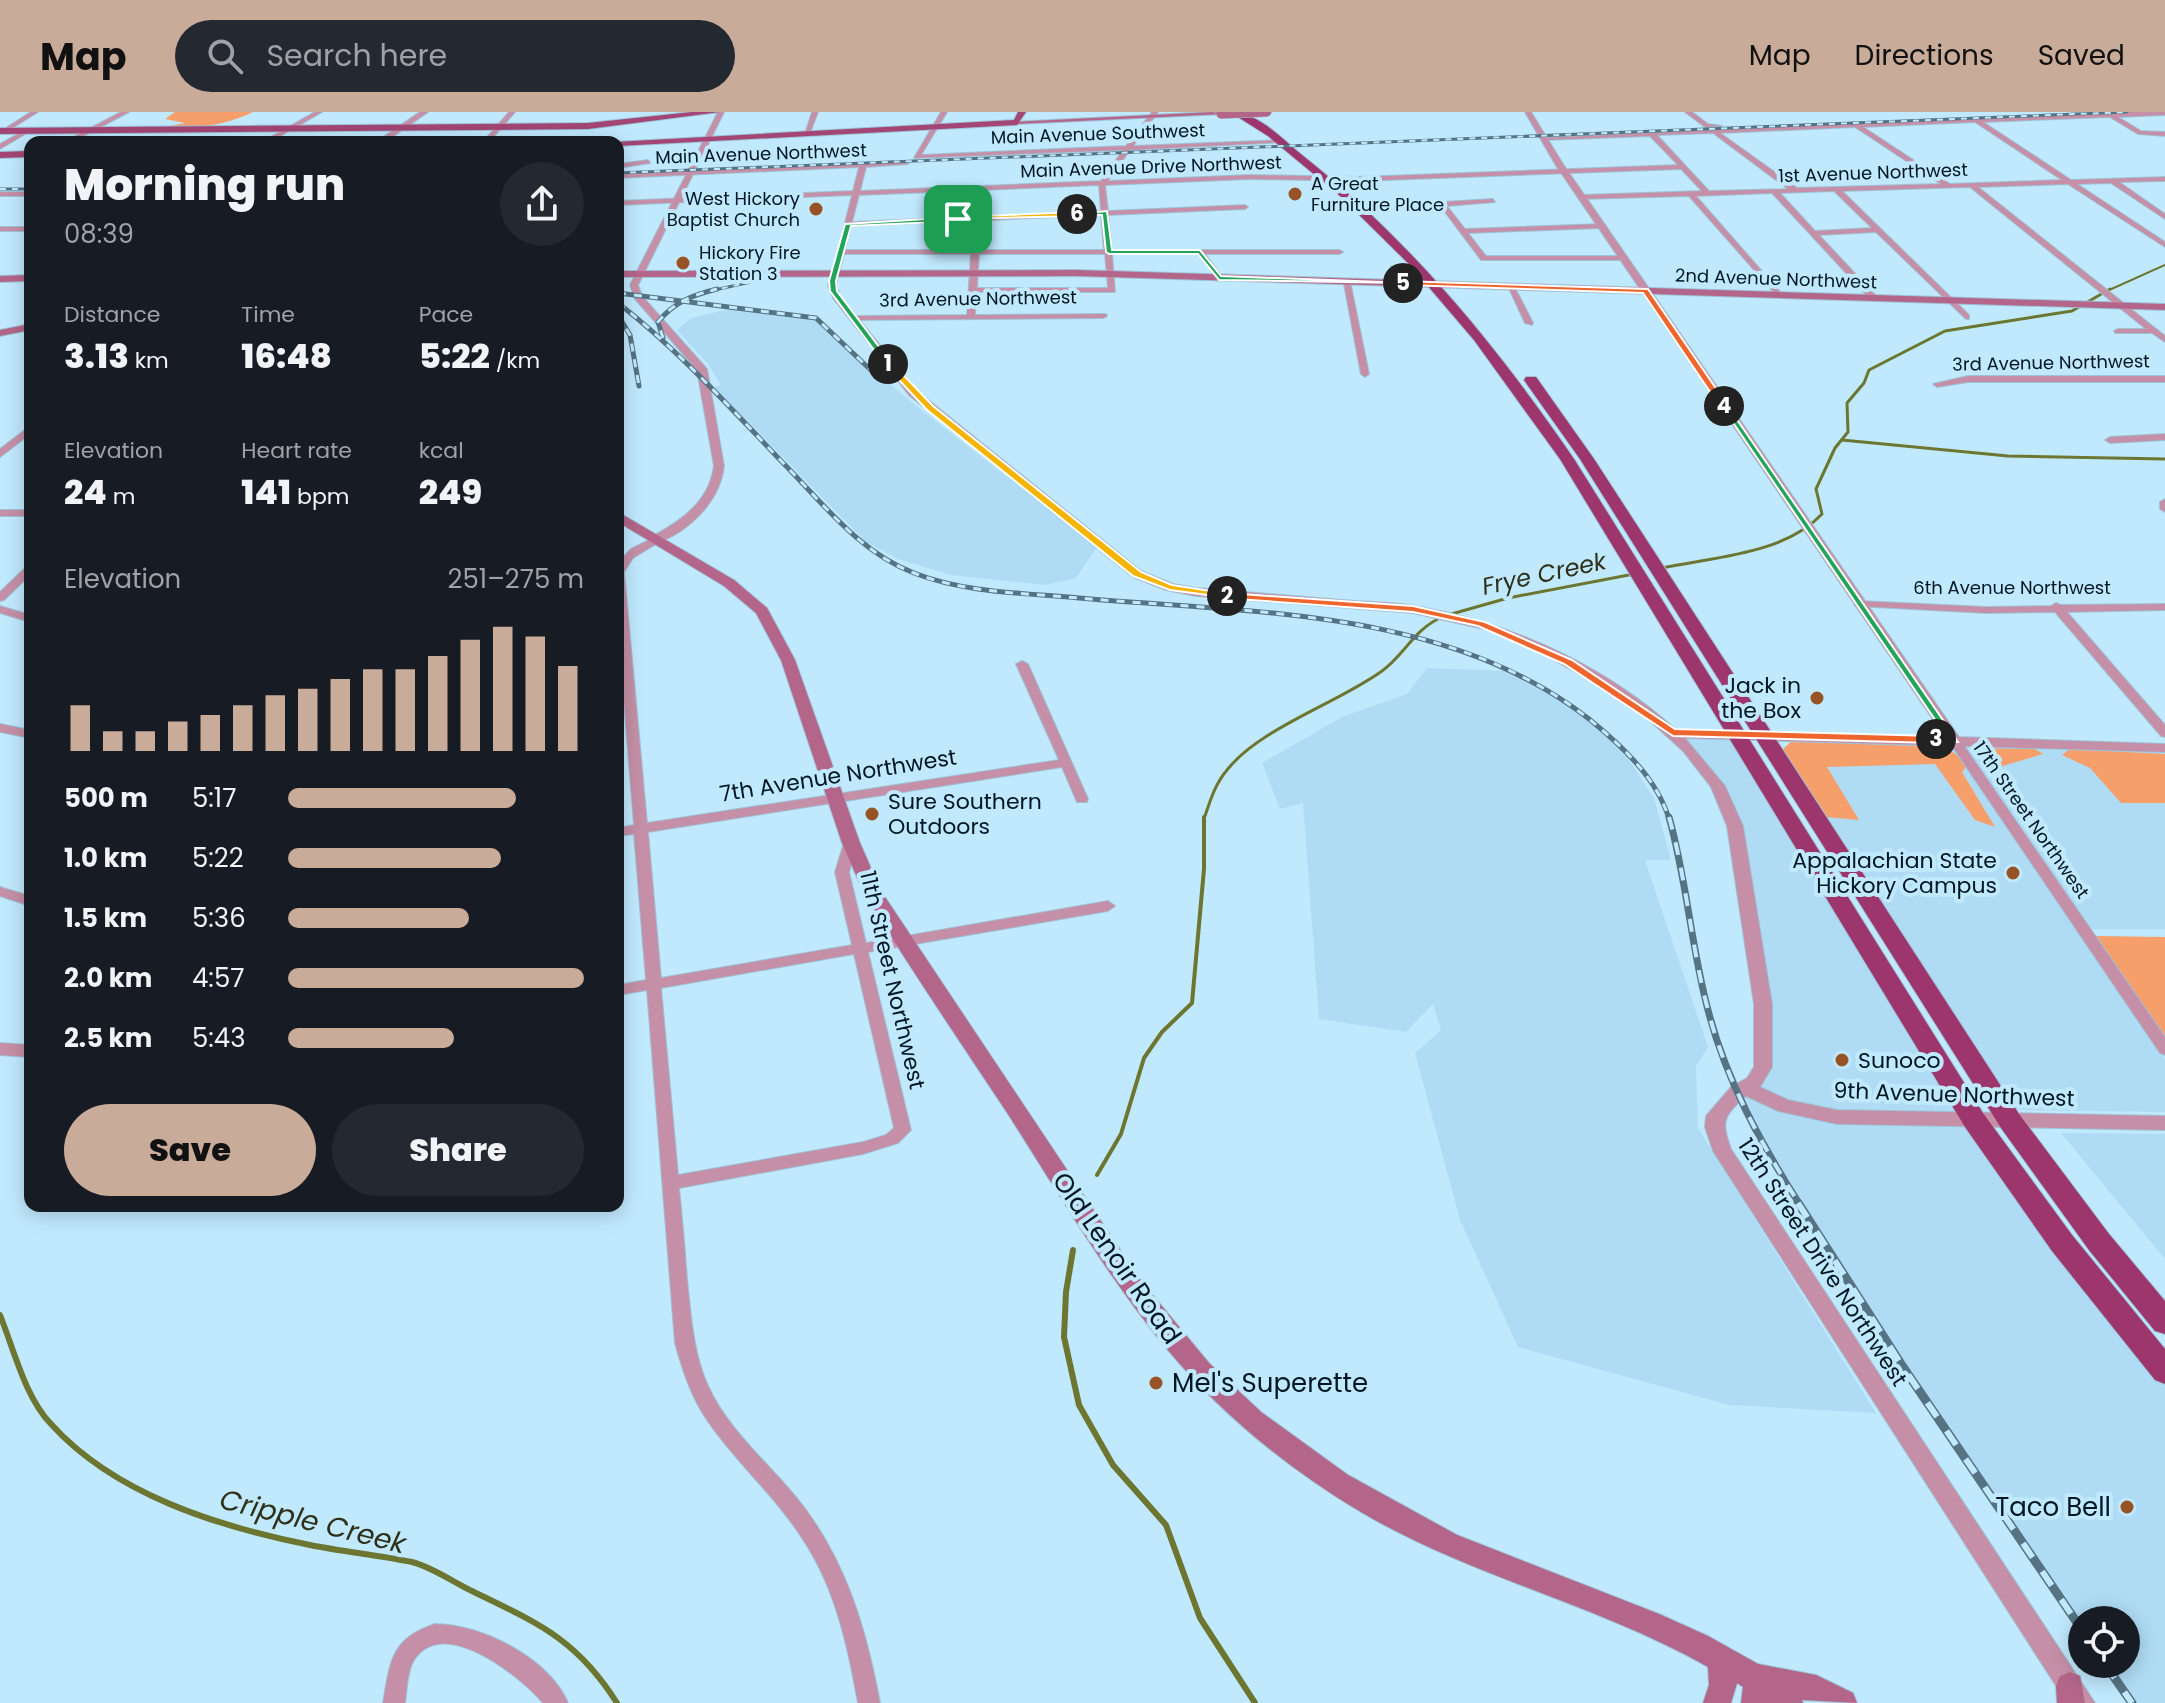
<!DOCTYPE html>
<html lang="en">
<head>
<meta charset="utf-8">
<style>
	:root { --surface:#171b24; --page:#242831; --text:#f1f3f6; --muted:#9ea1a6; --accent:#c8ab98 }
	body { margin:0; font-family:Poppins,sans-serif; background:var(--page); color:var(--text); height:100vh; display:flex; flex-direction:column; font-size:30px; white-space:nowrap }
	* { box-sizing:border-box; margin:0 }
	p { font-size:26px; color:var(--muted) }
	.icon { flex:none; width:44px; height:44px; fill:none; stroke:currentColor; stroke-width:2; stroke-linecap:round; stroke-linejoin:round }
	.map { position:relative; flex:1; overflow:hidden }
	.side { position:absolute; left:24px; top:24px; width:600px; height:1076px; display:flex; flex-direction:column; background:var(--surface); border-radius:16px; box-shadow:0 4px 20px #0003 }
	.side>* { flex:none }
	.buttons { position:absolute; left:2068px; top:1494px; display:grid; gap:16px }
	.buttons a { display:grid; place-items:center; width:72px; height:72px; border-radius:50%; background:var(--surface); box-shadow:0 4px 20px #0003; font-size:40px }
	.pin { position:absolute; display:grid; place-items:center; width:68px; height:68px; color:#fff; margin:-34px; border-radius:16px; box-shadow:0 4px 12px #0006 }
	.km { position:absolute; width:40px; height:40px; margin:-20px; border-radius:50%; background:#222; color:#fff; font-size:22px; line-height:40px; text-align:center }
	.round { display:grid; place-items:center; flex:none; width:84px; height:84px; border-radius:42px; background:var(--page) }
	.head { display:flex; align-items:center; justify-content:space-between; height:136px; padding:0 40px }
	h1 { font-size:44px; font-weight:800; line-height:60px }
	.figures { display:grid; grid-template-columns:repeat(3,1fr); gap:12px; height:136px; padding:8px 40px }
	.figures div { display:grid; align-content:center }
	.figures b { font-size:34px; font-weight:800 }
	.figures small { font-size:22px; font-weight:400 }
	.figures p { font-size:22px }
	.chart { height:224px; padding:16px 40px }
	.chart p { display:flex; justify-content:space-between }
	.chart svg { width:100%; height:144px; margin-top:8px; stroke:var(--accent); stroke-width:6 }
	.primary-button { display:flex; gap:16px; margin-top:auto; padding:16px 40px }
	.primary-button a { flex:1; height:92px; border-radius:48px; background:var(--accent); color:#111; font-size:32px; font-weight:800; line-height:92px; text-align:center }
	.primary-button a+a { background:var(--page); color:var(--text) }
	ul { padding:0 40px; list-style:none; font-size:26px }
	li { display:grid; grid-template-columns:128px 96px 1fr; align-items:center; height:60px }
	li i { height:20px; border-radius:10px; background:var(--accent) }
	header { display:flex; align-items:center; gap:48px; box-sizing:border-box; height:112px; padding:0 40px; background:var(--accent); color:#111 }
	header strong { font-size:38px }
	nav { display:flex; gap:44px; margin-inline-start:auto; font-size:28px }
	.search { width:560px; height:72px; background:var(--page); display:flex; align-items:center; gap:20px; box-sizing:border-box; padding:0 28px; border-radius:44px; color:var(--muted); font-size:30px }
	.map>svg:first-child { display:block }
</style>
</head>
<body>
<header>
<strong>Map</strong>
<div class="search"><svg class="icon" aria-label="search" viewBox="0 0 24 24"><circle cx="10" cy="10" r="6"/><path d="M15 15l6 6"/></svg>Search here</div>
<nav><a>Map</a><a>Directions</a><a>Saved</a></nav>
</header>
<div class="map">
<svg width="2165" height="1591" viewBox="0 0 2165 1591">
	<rect width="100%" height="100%" fill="#c1e9fe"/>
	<!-- built -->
	<g fill="#afdcf4">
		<path d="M738 195 815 208 915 293 1097 435 1076 466 1045 473 951 463 898 447 866 430 714 275 721 273 708 252 677 218 691 206Z"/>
		<path d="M1427 556 1508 559 1562 589 1623 639 1654 686 1671 748H1645L1708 935 1696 954 1698 1016 1876 1301 1729 1293 1518 1235 1460 1108 1415 941 1441 918 1433 892 1406 920 1319 907 1303 691 1280 697 1262 651 1342 605 1407 582Z"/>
		<path d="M1673 621H1734L1974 1008 2165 1259V1591H2132L2105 1552H2126V1508H2082V1518L1901 1252 1762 1034 1737 980 1763 955 1731 701Z"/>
		<path d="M1792 629 2165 640V817H2077L2165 947V1000L2020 998 2004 988 1783 637Z"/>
		<path d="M2061 1021 2165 1022V1147Z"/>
	</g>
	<!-- green -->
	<g fill="#f79f6a">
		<path d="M175 0H253C222 15 195 16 160 16L185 11 165 7Z"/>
		<path d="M1792 629 1942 635 1956 642 1966 655 1962 660 1995 715 1975 708 1935 652 1827 655 1859 708 1826 705 1783 637Z"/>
		<path d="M1975 636 2035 637 2043 642 1989 658Z"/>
		<path d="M2070 637 2165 642V691H2121L2090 656 2062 643Z"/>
		<path d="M2096 824 2165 825V925Z"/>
	</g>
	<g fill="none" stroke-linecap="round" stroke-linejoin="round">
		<!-- stream-far3 -->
		<path stroke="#6c7630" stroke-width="2" d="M2107 179 2165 153"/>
		<!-- stream-far2 -->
		<g stroke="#6c7630" stroke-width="3">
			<path d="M1842 328 2008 344 2165 347"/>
			<path d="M1662 456C1713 445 1785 442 1822 402L1816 377 1835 336 1848 320 1847 291 1864 271 1869 258 1945 219 2072 199 2110 177"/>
			<path d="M1448 503 1508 486 1634 462"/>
			<path d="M1204 707C1210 689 1215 672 1227 658 1260 616 1338 591 1382 559 1404 543 1414 518 1440 506"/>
		</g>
		<!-- stream-far1 -->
		<path stroke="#6c7630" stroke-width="4" d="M1097 1063 1121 1022 1144 946 1162 920 1192 891 1204 757V705"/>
		<!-- stream -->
		<g stroke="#6c7630" stroke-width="6">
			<path d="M1073 1138 1066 1180 1064 1225 1079 1293 1113 1353 1166 1413 1200 1506 1255 1591"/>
			<path d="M0 1203C14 1238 25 1285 51 1312 115 1383 220 1415 310 1433 344 1440 378 1443 412 1450 432 1455 453 1470 472 1479 537 1511 576 1526 617 1591"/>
		</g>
		<!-- minor casing -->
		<g stroke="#9ec3d7" stroke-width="2">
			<g id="minor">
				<path d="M31 0H38L6 20 1 19Z"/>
				<path d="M121 0H129L72 30H64Z"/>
				<path d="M315 0H322L270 30H262Z"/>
				<path d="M509 0H515L489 30H483Z"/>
				<path d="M812 0H818L810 21 805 22Z"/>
				<path d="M941 0H947L921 43 1126 34 1152 0H1158L1133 34 1282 28 1285 30 1130 38 1108 69 1250 63 1359 65 1678 53 1650 24 1544 28 1541 26 2109 0H2165V3L2118 5 2141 19 2165 20V24L2138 22 2110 5 1983 10 2071 68 2165 65V69L2119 70 2165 102V107L2111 71 2077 72 2165 130V135L2068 72 1978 75 2165 224V230L2152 221H2115L2114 219 2118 217H2146L1970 75 1842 79 1969 203V207H1966L1876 120 1819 123 1878 186 1871 188 1772 81 1696 84 1781 181V185H1778L1689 84 1582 87 1579 85 1582 83 1702 79 1681 57 1359 69 1250 67 1105 73 1108 99 1245 93 1248 95 1245 97 1108 103 1112 138H1339L1343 140 1339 142H1205L1223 166 1219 168 1198 142H1112L1115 180H976L975 203 1106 202 1107 204 1103 206 851 208 850 206 854 204 967 203 971 142H844L839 161 832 163 852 83 618 93V89L853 79 859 55 618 66V62L906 49 908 52 866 55 860 79 1101 69 1123 38 914 46ZM1975 10 2062 68 1950 72 1863 15ZM1855 15 1941 72 1797 76 1720 21ZM1713 21 1788 77 1709 79 1657 23ZM1099 73 1101 99 852 110 859 83ZM1834 79 1872 116 1815 119 1780 81ZM1101 103 1104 138H845L851 114ZM979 142H1105L1108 176H977Z"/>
				<path d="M1685 0H1692L1708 12 1722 14 1705 15Z"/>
				<path d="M27 17 32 18 0 37V32Z"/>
				<path d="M648 48 650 51 618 56V52Z"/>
				<rect x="0" y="80" width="30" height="4"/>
				<path d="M1493 87 1495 90 1447 94 1465 117 1602 112 1606 114 1602 116 1468 121 1486 144H1623L1627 146 1623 148H1481L1439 92 1442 90Z"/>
				<path d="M1343 167 1350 169 1369 262 1365 265 1361 262Z"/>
				<path d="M1507 172 1514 174 1533 211 1532 213 1525 211Z"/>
				<path d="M1968 264H2165V270H1968L1937 275 1933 272Z"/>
				<path d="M30 314V322L0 345V337Z"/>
				<path d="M2165 322V328L2110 331 2105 328 2110 325Z"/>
				<path d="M2165 387V400L2160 397V390Z"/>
				<rect x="0" y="398" width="30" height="6"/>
				<path d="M657 424 661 425V429L633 446 624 460 647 711 1059 648 1016 552 1022 549 1028 552 1088 687 1087 690H1077L1062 655 648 720 661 866 852 833 835 760 844 731 851 727 858 731 849 760 866 831 1108 789 1115 794 1108 799 868 840 911 1018 898 1031 863 1042 679 1076C682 1106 685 1137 687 1167 691 1204 693 1240 708 1274 727 1316 766 1349 795 1384 845 1444 866 1516 880 1591H858C848 1535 836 1478 804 1429 776 1384 734 1349 705 1305 690 1282 682 1256 675 1231L647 878 618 883V873L646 868 634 722 618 724V716L634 713 618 515V451L631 437ZM854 842 894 1016 886 1023 863 1030 678 1063 661 876Z"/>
				<path d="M30 454V463L4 488 0 489V480L26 455Z"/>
				<path d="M1859 489 1986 495 2051 494 2056 491 2061 493 2165 492V498L2067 500 2165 613V625L2161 624 2055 500 1986 501 1855 494V490Z"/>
				<path d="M0 494 30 503V510L0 501Z"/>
				<path d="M0 612 30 618V626L0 620Z"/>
				<path d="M1954 624 1958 625 2165 925V943L2160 941 1948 628Z"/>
				<path d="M0 775 30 784V794L0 784Z"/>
				<path d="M0 931 30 933V945L0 943Z"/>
				<path d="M435 1512C481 1512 549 1546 568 1591H543C521 1565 444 1502 414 1548 407 1559 407 1578 405 1591H383C390 1550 391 1526 435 1512Z"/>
			</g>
		</g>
		<!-- tertiary casing -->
		<g stroke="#9ec3d7" stroke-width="2">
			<g id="tertiary">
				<path d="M420 0H428L385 30H376Z"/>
				<path d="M718 0H724L638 173 642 184 707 257 724 354C720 389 690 419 657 431L653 430V424C682 408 709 390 714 354L697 258 635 187 630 173Z"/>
				<path d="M1525 0H1531L1563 52 1959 625 2165 632V640L1685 626 1725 674 1743 714 1772 892V955L1760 975 1788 988 1837 998 2165 1004V1018L1837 1012 1778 999 1746 984C1723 1004 1721 1009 1731 1037L2095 1591H2067L1713 1039 1705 1015 1706 1004 1731 975 1747 966 1754 955V892L1727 714 1711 675 1683 639 1649 608 1591 569 1547 544 1488 518 1413 501 1196 484 1166 478 1133 465 909 283 833 186 828 173 832 159H838L836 173 840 184 917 279 1141 459 1173 472 1196 476C1245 480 1293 484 1342 488 1366 490 1391 490 1415 494 1509 510 1603 552 1675 617L1945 625 1555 52Z"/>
				<rect x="0" y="115" width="30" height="4"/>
			</g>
		</g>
		<!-- secondary casing -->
		<g stroke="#9ec3d7" stroke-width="2">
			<g id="secondary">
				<path d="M1212 0 1225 2 1017 12 1013 10Z"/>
				<path d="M1076 158 2165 192V198L1076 164 618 165V159Z"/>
				<path d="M30 163V169L0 170V164Z"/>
				<path d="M30 212V218L0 224V218Z"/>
				<path d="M618 400 734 468 767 496 795 548 860 731 881 779 1141 1169 1209 1251 1261 1300 1348 1363 1457 1423 1659 1502 1708 1524 1758 1552 1816 1563 1853 1581 1857 1591 1802 1588 1803 1591H1741L1743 1575 1737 1571 1731 1591H1703L1709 1573 1708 1555C1597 1492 1471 1465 1361 1400 1289 1357 1221 1302 1167 1237 1107 1164 1059 1082 1008 1002 959 928 909 855 863 779L842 731 781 548 756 501 724 474 618 410Z"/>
				<path d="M2070 1560 2080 1564 2085 1591H2057L2056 1574 2060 1564Z"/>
			</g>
		</g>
		<!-- primary casing -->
		<g stroke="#9ec3d7" stroke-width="2">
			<g id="primary">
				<path d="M692 0H720L588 17 0 22V16L588 11Z"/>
				<path d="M1018 0H1026L1017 13 618 34V30H614L1014 8Z"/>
				<path d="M30 39V45L0 46V40Z"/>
			</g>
		</g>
		<!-- trunk casing -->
		<g stroke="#9ec3d7" stroke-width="2">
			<g id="trunk">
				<path d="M1230 0C1258 0 1281 26 1302 43 1411 129 1496 233 1574 347L1983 1001 2072 1123 2165 1237V1272L2155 1268 2052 1139 1965 1015 1560 347 1474 228 1410 153 1339 83 1268 24Z"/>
				<path d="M1526 265H1536L1594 347 2019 1002 2109 1122 2165 1189V1222L2155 1219 2089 1138 2001 1016 1580 347 1524 268Z"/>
			</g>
		</g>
		<!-- minor -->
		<use href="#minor" fill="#c590a7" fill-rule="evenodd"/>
		<!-- tertiary -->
		<use href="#tertiary" fill="#c590a7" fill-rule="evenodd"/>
		<!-- secondary -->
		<use href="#secondary" fill="#b3668a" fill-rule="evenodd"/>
		<!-- primary -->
		<use href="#primary" fill="#a34675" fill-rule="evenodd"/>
		<!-- trunk -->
		<use href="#trunk" fill="#9c366c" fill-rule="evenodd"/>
		<!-- rail-far3 casing -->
		<g stroke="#557383" stroke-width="3">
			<g id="rail-far3">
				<path d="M618 61 2127 0"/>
				<path d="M0 77H30"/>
				<path d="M710 179 760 168"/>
			</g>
		</g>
		<!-- rail-far2 casing -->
		<g stroke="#557383" stroke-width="5">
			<g id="rail-far2">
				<path d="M618 181 816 206 876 263"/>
				<path d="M618 191C680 239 732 298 787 355 825 394 861 441 914 461 965 481 1024 481 1079 486 1250 501 1447 496 1589 607 1621 633 1657 666 1669 707"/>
				<path d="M618 203 630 223 639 274"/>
				<path d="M663 226 658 210C674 190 693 183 717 177"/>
			</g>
		</g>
		<!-- rail-far1 casing -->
		<g stroke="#557383" stroke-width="7">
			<path id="rail-far1" d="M1669 705C1687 769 1691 835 1708 898 1726 968 1761 1032 1800 1093"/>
		</g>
		<!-- rail casing -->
		<g stroke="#557383" stroke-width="9">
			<g id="rail">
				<path d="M1798 1091 1901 1252 2082 1518"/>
				<path d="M2105 1552 2132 1591"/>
			</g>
		</g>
		<!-- rail-far3 -->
		<use href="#rail-far3" stroke="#c1e9fe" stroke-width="2" stroke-dasharray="6" stroke-linecap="butt"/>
		<!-- rail-far2 -->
		<use href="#rail-far2" stroke="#c1e9fe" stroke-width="3" stroke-dasharray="8" stroke-linecap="butt"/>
		<!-- rail-far1 -->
		<use href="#rail-far1" stroke="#c1e9fe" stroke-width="4" stroke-dasharray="13" stroke-linecap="butt"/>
		<!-- rail -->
		<use href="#rail" stroke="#c1e9fe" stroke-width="6" stroke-dasharray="17" stroke-linecap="butt"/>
		<!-- secondary-bridge casing -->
		<g stroke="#9ec3d7" stroke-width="10" stroke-linecap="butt">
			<path id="secondary-bridge" d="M1221 2 1267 0"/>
		</g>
		<!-- secondary-bridge -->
		<use href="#secondary-bridge" stroke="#b3668a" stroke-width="9"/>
	</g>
	<!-- split-1 -->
	<path fill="#22a559" stroke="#fff" stroke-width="2" d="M958 105 960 109 851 114 836 169 837 179 892 252 886 254 830 179 829 169 845 112Z"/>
	<!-- split-2 -->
	<path fill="#f5b400" stroke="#fff" stroke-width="2" d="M891 250 933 294 1141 460 1172 473 1230 482V486L1170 478 1133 464 927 298 884 252Z"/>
	<!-- split-3 -->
	<path fill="#f0652b" stroke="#fff" stroke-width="2" d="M1227 481 1413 494 1485 510 1572 548 1675 617 1936 624 1942 627 1936 631 1673 624 1564 552 1478 514 1413 500 1223 486Z"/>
	<!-- split-4 -->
	<path fill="#22a559" stroke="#fff" stroke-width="2" d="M1721 293H1727L1958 630H1932V625L1946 624Z"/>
	<!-- split-5 -->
	<path fill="#f0652b" stroke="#fff" stroke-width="2" d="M1401 169 1648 177 1728 294 1721 296 1643 181 1403 173Z"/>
	<!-- split-6 -->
	<path fill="#22a559" stroke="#fff" stroke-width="2" d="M1107 99 1112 138H1200L1221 164 1407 171 1219 168 1198 142H1109L1106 140 1102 103 1074 102Z"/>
	<!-- split-7 -->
	<path fill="#f5b400" stroke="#fff" stroke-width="2" d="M1077 100 1080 104 954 107 958 105Z"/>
	<!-- markers -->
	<g fill="#975325" stroke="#c1e9fe" stroke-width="3">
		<circle cx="1295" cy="82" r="8"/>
		<circle cx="816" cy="97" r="8"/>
		<circle cx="683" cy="151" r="8"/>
		<circle cx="1817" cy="586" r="8"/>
		<circle cx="872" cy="702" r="8"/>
		<circle cx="2013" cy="761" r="8"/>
		<circle cx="1842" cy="948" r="8"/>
		<circle cx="1156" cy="1271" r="8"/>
		<circle cx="2127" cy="1395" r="8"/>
	</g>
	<g text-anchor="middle" stroke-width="8" stroke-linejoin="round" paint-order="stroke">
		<!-- far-street labels -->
		<g font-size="18" fill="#001723" stroke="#c1e9fe">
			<text transform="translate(1098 22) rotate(-2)" y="6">Main Avenue Southwest</text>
			<text transform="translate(761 42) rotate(-2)" y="6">Main Avenue Northwest</text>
			<text transform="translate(1151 55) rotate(-2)" y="6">Main Avenue Drive Northwest</text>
			<text transform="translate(1873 61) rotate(-2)" y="6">1st Avenue Northwest</text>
			<text transform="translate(1776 167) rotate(2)" y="6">2nd Avenue Northwest</text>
			<text transform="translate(978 187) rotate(-1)" y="6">3rd Avenue Northwest</text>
			<text transform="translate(2051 251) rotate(-1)" y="6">3rd Avenue Northwest</text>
			<text x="2012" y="482">6th Avenue Northwest</text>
			<text transform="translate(2031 708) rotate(55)" y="6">17th Street Northwest</text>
		</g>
		<!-- far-poi labels -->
		<g font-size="18" fill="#001723" stroke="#c1e9fe" text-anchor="start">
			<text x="1311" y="78">A Great<tspan x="1311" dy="21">Furniture Place</tspan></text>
			<text x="800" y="93" text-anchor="end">West Hickory<tspan x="800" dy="21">Baptist Church</tspan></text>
			<text x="699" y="147">Hickory Fire<tspan x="699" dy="21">Station 3</tspan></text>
		</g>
		<!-- poi labels -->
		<g font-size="22" fill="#001723" stroke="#c1e9fe" text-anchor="end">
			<text x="1801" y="581">Jack in<tspan x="1801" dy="25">the Box</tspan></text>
			<text x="888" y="697" text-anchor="start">Sure Southern<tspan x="888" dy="25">Outdoors</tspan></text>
			<text x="1997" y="756">Appalachian State<tspan x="1997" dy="25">Hickory Campus</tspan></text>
			<text x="1858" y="956" text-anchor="start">Sunoco</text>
		</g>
		<!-- street labels -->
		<g font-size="22" fill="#001723" stroke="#c1e9fe">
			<text transform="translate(838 663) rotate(-9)" y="8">7th Avenue Northwest</text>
			<text transform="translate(893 868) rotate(77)" y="8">11th Street Northwest</text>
			<text transform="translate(1954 982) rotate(2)" y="8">9th Avenue Northwest</text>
			<text transform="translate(1823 1150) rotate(57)" y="8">12th Street Drive Northwest</text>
		</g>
		<!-- water labels -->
		<g font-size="24" font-style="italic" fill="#2e3019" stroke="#c1e9fe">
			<text transform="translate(1544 462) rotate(-12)" y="8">Frye Creek</text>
		</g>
		<!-- near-street labels -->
		<g font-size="26" fill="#001723" stroke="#c1e9fe">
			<text transform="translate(1117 1146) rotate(55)" y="9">Old Lenoir Road</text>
		</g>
		<!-- near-poi labels -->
		<g font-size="26" fill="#001723" stroke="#c1e9fe" text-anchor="start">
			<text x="1172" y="1280">Mel's Superette</text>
			<text x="2111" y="1404" text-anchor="end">Taco Bell</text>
		</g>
		<!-- near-water labels -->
		<g font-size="28" font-style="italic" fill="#2e3019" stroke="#c1e9fe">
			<text transform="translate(313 1409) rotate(14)" y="10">Cripple Creek</text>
		</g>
	</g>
</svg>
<div class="buttons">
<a><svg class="icon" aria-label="locate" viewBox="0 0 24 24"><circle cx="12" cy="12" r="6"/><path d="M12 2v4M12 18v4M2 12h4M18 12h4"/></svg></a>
</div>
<div class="pin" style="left:958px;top:107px;background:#1e9e55"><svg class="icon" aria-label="arrive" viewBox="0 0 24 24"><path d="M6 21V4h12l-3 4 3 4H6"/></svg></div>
<b class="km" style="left:888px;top:252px">1</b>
<b class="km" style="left:1227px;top:484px">2</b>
<b class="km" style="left:1936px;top:627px">3</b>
<b class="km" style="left:1724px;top:294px">4</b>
<b class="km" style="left:1403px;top:171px">5</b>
<b class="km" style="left:1077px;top:102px">6</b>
<section class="side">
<div class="head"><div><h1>Morning run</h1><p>08:39</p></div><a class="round"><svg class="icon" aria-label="share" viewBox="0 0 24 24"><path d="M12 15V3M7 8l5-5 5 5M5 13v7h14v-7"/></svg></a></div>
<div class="figures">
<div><p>Distance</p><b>3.13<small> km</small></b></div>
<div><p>Time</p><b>16:48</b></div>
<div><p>Pace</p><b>5:22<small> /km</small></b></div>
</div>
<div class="figures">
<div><p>Elevation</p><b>24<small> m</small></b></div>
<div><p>Heart rate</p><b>141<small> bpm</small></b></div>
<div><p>kcal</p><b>249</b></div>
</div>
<div class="chart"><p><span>Elevation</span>251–275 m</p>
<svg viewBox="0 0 160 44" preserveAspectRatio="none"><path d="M5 44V30M15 44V38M25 44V38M35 44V35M45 44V33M55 44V30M65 44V27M75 44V25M85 44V22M95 44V19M105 44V19M115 44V15M125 44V10M135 44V6M145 44V9M155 44V18"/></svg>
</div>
<ul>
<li><b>500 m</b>5:17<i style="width:77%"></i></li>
<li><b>1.0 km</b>5:22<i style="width:72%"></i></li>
<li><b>1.5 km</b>5:36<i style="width:61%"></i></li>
<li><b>2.0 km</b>4:57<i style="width:100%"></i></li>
<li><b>2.5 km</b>5:43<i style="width:56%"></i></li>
</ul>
<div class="primary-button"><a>Save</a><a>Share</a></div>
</section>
</div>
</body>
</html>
